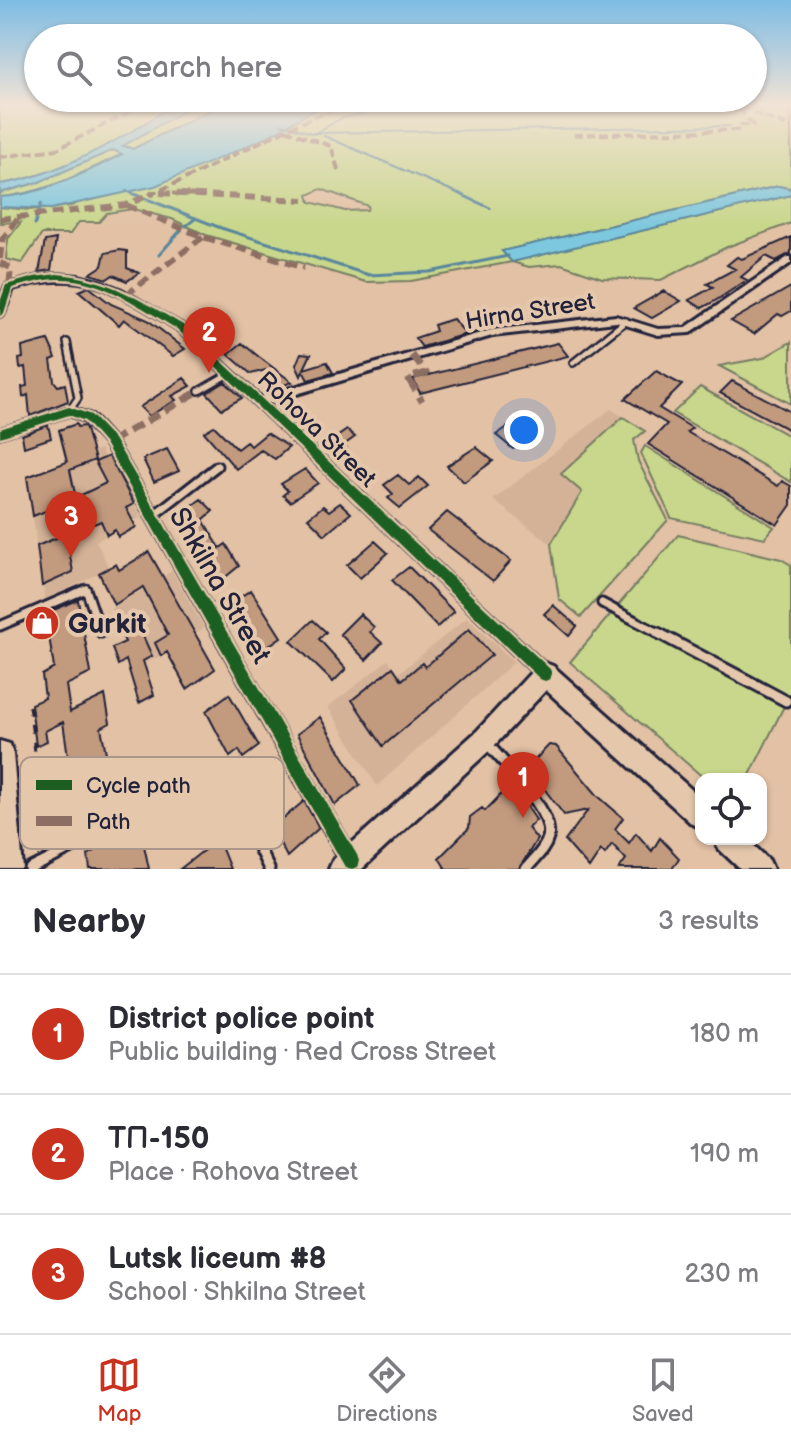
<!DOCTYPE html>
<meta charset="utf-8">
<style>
:root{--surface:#fff;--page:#f2f2f3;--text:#2b2b33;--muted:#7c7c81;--line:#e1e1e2;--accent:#c8321e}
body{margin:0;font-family:"Balsamiq Sans",sans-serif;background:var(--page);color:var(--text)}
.controls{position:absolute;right:24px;bottom:24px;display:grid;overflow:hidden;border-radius:16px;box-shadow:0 2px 6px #0004}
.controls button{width:72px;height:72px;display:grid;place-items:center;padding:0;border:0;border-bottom:2px solid var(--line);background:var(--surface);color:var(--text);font:40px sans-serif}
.you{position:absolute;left:524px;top:430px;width:28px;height:28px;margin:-20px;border:6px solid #fff;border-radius:50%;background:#1a73e8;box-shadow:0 0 0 12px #1a73e833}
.badge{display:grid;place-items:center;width:52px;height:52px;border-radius:50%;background:var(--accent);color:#fff;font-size:26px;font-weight:700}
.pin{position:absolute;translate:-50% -66px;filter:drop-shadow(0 2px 4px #0008)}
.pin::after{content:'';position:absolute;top:42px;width:28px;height:24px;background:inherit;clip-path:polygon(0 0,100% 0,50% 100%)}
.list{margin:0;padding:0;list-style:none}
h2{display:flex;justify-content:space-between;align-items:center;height:104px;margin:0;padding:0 32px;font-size:34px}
h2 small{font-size:26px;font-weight:400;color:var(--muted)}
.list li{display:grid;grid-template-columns:52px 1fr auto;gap:24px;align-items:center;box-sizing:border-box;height:120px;padding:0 32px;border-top:2px solid var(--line)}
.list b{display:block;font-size:30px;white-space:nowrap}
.list p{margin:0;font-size:26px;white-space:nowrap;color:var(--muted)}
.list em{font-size:26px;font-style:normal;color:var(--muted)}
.icon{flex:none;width:44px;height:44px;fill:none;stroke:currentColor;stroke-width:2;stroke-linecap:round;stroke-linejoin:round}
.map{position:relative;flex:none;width:791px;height:869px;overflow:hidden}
.search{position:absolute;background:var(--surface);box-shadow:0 2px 6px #0004;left:24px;right:24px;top:24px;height:88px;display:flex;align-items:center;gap:20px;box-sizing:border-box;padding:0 28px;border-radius:44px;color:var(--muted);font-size:30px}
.sheet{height:464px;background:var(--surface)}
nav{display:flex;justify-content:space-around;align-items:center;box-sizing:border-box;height:112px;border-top:2px solid var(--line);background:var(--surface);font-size:22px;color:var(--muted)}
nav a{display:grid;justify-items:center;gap:4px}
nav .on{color:var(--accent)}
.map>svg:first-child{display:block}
.built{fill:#d4b297}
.green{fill:#c8d78b;stroke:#757c63;stroke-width:2;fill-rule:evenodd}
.water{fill:#7ec8df;stroke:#59869d;stroke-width:2}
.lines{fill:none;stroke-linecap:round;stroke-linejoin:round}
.stream-far1{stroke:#59869d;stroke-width:2}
.stream{stroke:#59869d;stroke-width:3}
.building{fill:#c29a7e;stroke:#22223b;stroke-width:2}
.lane-far2-casing{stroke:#22223b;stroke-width:10}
.lane-far1-casing{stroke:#22223b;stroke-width:13}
.lane-casing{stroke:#22223b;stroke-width:15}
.street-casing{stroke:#22223b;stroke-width:6}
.secondary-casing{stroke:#22223b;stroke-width:6}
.primary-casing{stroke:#22223b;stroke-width:6}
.path{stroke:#22223b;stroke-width:3;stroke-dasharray:9 9;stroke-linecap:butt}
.lane-far2{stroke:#e5c8ac;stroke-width:5}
.lane-far1{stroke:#e5c8ac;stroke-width:7}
.lane{stroke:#e5c8ac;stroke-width:9}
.street{fill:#e5c8ac;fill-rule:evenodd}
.secondary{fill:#e5c8ac;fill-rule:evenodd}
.primary{fill:#e5c8ac;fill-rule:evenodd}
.quiet-far2{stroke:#8d6e63;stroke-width:4;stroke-dasharray:9 4;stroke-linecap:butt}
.quiet-far1{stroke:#8d6e63;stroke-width:6;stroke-dasharray:11 6;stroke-linecap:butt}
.quiet{stroke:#8d6e63;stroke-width:7;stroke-dasharray:14 7;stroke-linecap:butt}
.cycleway-casing{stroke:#e5c8ac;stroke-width:5}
.cycleway{fill:#1b5e20;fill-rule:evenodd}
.labels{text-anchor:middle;stroke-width:8;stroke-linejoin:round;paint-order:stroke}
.street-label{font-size:24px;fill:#22223b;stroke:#e5c8ac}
.near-street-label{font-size:28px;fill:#22223b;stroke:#e5c8ac}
.near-poi-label{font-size:28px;font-weight:bold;fill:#22223b;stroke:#e5c8ac;text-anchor:start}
.key{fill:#e5c8ac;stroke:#aa968a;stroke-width:2}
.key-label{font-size:22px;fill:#22223b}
</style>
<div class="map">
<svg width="791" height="869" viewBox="0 0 791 869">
<rect width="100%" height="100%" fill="#e2c1a4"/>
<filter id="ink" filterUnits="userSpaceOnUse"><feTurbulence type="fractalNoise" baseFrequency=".0125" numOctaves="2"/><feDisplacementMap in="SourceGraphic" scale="16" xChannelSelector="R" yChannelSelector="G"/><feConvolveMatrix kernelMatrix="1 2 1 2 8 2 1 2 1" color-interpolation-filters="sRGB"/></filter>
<g filter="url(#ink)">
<path class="built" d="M611,409l12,8 -61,57 20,18 -31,52 -58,-44z
M100,449l4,8 5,-1 11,21 -42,19 1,5 15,23 40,-20 7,13 -45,24 13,27 -64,33 -18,-124z
M172,571l32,57 -43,28 -25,10 -25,-57z
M467,618l47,44 -137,124 -49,-79 60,-47 11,13z"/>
<path class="green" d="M0,106h171c-44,32 -117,71 -171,78z
M192,106h26l-85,43 -11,-4z
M308,106h483v82l-13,-2 -276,65 10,11 279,-67v28l-64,24 -66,33 -59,-2 -41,-14 -32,3 -17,-5 -101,19 -45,1 -160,-47 -34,-16 -39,-10 -26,4 -8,9h-20l-9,12h-28l-20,29 -16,-4 2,-20 13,-17 -21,1v-16l29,3 42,-4zM321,189l47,17 -1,4 -22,1 -35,-9 -2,-7z
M113,150l10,4c-38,17 -80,41 -123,43v-4l39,-11z
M791,342v62l-72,-38 44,-8z
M700,387l91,50v45l-118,-69z
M623,417l22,14 -11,9 4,21 30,59 -87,97 -22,-18 -8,-55 31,-52 -21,-18z
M645,446l129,81 -9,11 -94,-20 -30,-65z
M678,535l103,24 10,6v127l-43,87h-43l-135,-117z"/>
<path class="water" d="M171,106h21l-69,40 10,3 85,-43h103l-60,34 -106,46 -104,23 -51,-2v-10c41,-2 87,-24 122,-43l-9,-4 -74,32 -39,11v-9c54,-7 127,-47 171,-78z
M779,186l12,3v6l-279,67 -10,-11z"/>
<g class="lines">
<path class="stream-far1" d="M281,124l34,10
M314,133l416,-7
M315,133l27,-15 57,-12
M324,136l138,59
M126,191l10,4"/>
<path class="stream" d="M131,193l8,3
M458,193l32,15
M144,198l77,30 148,47 61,-3 78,-16
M35,224l6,-20
M186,226l10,-8
M159,255l22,-25"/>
</g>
<path class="building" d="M791,237v16l-15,8 -10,-5 -25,21 6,3 -32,21 -13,7 -13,-8 24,-13 -6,-3 28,-15 -8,-4 10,-8 5,2z
M56,239l-5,31 -12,2 6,-31z
M120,250l7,1v17l12,5 -12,8 -14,-6 -6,4 -17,-5 12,-8 3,-13z
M89,287l22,17 37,16 37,29 -12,7 -49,-37 -5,6 -40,-34z
M791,287v24l-9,5 -4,-2 -24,20 -23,-13z
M664,291l17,10 -29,17 -18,-10z
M207,314l22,13 -19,12 -21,-13z
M453,319l13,15 -44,13 -7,-9 21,-7 -2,-6z
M48,340l8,18 -5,2 3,21 4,5 7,-2 3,17 -38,15 -2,-21 -5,2 -1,-10 5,-1 -2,-19 -5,1 -1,-9 4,-1 -1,-11z
M242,343l17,14 33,25 -16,6 -10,-18 -15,4 -23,-20z
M558,343l10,13 -148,37 -7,-14z
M301,353l10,1 -7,15 23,-7 6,11 -25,7 -5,-9 -2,5 -5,-11z
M656,371l26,14 -23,23 33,20 -5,4 91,54 4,-5 9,5v19l-14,20 -129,-81 19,-20 -42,-25z
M184,378l7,8 -19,10 4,4 -27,16 -9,-9z
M732,381l59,31v19l-71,-38z
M225,382l17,16 -20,11 -15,-16z
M522,417l17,13 -26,19 -17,-14z
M76,424l1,3 8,-1 10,34 -25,10 6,29 -43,17 -6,-39 40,-15 -8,-32z
M48,425l3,13 -27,9 -2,-12z
M214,426l23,23 9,-7 5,4 16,-13 22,14 -14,12 -14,-9 -25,19 -32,-37z
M347,430l8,7 -11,8 4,5 -12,8 -12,-12z
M476,447l17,14 -29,21 -17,-16z
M167,449l12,22 -25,11 -11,-23z
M109,456l25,48 -8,4 10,19 -18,10 -3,-7 -8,5 -6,-14 -7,3 -13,-29 25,-12 -11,-21z
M305,469l13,14 -28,19 -7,-7 5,-4 -7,-7z
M398,475l11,10 10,-8 9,9 -28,22 -12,-10 5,-4 -9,-9z
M201,499l12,12 -10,9 17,28 6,-4 13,22 -27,22 -7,-12 7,-4 -11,-21 -7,4 -6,-11 8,-11 -18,-17z
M340,503l11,10 -26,22 -17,-17 15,-12 6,5z
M447,512l64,49 -18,20 -65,-51z
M66,534l7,38 -31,14 -5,-40z
M375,541l13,12 -28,25 -13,-13z
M149,552l66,117 -28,20 -20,-37 -6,4 -6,-13 13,-8 -25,-48 -29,18 -15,-32 17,-9 3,6z
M409,567l45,45 -17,15 -45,-47z
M251,590l30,47 -27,19 -28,-50z
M78,600l13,73 -25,12 4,27 35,-17 5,28 -9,5 6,30 9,-4 6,31 -46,26 -13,-89 -18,9 2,10 -11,5 -5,-42 14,-6 -3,-23 12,-7 -6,-38 -11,5 -3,-17z
M553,605l24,21 -8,10 -25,-22z
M360,614l14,13 -4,5 12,11 -16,17 -26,-26z
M134,616l18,40 -9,5 11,34 -15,8 -13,-43 -8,5 -6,-17 13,-6 -7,-17z
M313,620l13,12 -7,7 27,30 -13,13 -42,-41z
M469,629l23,26 -109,91 -31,-46 41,-33 9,13 20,-17 3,4z
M229,694l30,52 -16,12 -4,-8 -9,7 -24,-46z
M320,717l40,68 -25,20 -38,-71z
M549,745l7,1 42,50 25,22 -8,11 14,14 7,-10 16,18 8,-13 19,20 -7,11h-53l7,-10 -14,-15 -7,10 -4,-4 -12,18 -24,-27 23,-31 -24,5 -22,-29 -4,5 -19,-23 11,-10 3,4z
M512,783l24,37 -8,8 9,11 -18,30h-73l-7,-11 30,-30 1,-11 12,-9 3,3z
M304,801l15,27 -32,29 -15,-29z
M136,833l6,3 7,33h-59l-2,-14 23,-13v5z
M218,839l12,30h-50z"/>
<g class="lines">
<g class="lane-far2-casing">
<path id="lane-far2" d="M67,342l11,56 -9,13
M573,363l53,-42
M199,391l31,-18"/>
</g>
<g class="lane-far1-casing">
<path id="lane-far1" d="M154,515l63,-49
M602,603l60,32
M0,626l86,-37 15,44"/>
</g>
<g class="lane-casing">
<path id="lane" d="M658,633l128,68
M487,743c16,20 68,68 61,95 -3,12 -14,21 -22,31
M73,845l2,-22 67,-42
M30,869l54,-27 67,-42 18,36 74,-21 26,54"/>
</g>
<g class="street-casing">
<path id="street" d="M788,257h3v6l-101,70 -32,2 -42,-13 -124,14 -226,67 284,266 3,5 -3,5 -5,3 -5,-3 -363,-350c-59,-36 -93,-63 -164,-40l-9,24 -4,3v-16l6,-15 28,-8 23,-3 21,2 24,6 20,8 61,35 77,72 231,-67 125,-14 42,13 27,-1z
M69,407l23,8 22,24 242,415 3,6 -3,6 -6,3 -6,-3 -238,-421 -22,-24 -15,-6 -69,22v-8z"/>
</g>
<g class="secondary-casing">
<path id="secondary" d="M545,663l8,3 148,132v30l-9,-4 -146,-134 -54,58 -130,121h-33l4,-9 143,-128 61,-66z
M714,839h33l22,21 4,9h-33l-22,-21z"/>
</g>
<g class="primary-casing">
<path id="primary" d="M0,741l10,3 3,10 10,115h-23z"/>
</g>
<path class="path" d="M29,706l15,114"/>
<use href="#lane-far2" class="lane-far2"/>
<use href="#lane-far1" class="lane-far1"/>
<use href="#lane" class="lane"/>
<use href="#street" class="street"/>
<use href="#secondary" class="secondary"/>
<use href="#primary" class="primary"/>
<path class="quiet-far2" d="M741,108l50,19
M285,130l46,16 8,27
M574,135l163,-5 2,-5h14l-16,-19
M0,157l57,-8 84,-43
M160,193l42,2
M149,195c66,-28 127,-65 194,-89"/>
<path class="quiet-far1" d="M160,193l144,7
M126,205l77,32 101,31
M0,219l126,-14 28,-12
M0,259l2,-19 18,-25
M0,263l11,5 -2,19 4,-2
M126,295l77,-58"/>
<path class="quiet" d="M412,355l14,18 -18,5 14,23
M110,442l89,-51"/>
<g class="cycleway-casing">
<path id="cycleway" d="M57,274c51,4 83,26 126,51l367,344 2,5 -2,5 -5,2 -5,-2 -363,-350c-37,-22 -77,-52 -121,-50 -15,1 -29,5 -44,9l-8,25 -4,3v-14l6,-17 28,-8z
M69,407l22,8 23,24 243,416 2,6 -2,6 -5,2 -7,-2 -239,-422 -21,-24 -16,-6 -69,22v-8z"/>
</g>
<use href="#cycleway" class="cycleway"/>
</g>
</g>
<linearGradient id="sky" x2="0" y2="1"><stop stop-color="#7dbce4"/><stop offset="0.46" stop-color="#f2e3d6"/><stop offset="1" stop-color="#f2e3d6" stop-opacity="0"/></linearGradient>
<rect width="791" height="228" fill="url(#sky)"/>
<defs>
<g id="shop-disc" transform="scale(1.8)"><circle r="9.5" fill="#c8321e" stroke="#e5c8ac"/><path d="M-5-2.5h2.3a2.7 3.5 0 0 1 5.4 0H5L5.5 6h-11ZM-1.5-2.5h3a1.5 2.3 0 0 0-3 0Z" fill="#fff"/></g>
</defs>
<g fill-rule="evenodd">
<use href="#shop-disc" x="42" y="623"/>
</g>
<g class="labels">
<g class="street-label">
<text transform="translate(530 311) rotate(-9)" y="8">Hirna Street</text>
<text transform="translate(317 429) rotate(44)" y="8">Rohova Street</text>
</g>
<g class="near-street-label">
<text transform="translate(221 585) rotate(60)" y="10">Shkilna Street</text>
</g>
<g class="near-poi-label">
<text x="68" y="633">Gurkit</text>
</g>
</g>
<rect x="20" y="757" width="264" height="92" rx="12" class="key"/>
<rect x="36" y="780" width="36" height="10" fill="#1b5e20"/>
<rect x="36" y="816" width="36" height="10" fill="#8d6e63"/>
<g class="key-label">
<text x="86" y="793">Cycle path</text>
<text x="86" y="829">Path</text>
</g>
</svg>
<div class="controls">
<button><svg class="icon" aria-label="locate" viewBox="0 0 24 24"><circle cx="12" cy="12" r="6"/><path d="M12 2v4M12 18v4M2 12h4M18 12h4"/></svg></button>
</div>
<div class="you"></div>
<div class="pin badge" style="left:523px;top:818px">1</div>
<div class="pin badge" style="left:209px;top:373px">2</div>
<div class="pin badge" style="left:71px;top:557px">3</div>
<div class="search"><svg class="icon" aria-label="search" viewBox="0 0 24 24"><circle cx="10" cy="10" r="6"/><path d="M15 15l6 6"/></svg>Search here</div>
</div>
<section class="sheet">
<h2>Nearby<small>3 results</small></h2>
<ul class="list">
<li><span class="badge">1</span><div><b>District police point</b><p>Public building · Red Cross Street</p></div><em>180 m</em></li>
<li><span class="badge">2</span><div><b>ТП-150</b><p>Place · Rohova Street</p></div><em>190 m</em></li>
<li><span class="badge">3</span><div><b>Lutsk liceum #8</b><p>School · Shkilna Street</p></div><em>230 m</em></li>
</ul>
</section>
<nav>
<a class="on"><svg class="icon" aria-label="map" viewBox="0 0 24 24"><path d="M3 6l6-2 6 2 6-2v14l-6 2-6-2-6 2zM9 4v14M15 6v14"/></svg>Map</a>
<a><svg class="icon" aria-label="directions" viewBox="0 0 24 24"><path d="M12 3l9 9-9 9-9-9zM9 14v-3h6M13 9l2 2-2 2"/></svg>Directions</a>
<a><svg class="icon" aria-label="saved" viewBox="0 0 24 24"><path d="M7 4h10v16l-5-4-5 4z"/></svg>Saved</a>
</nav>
